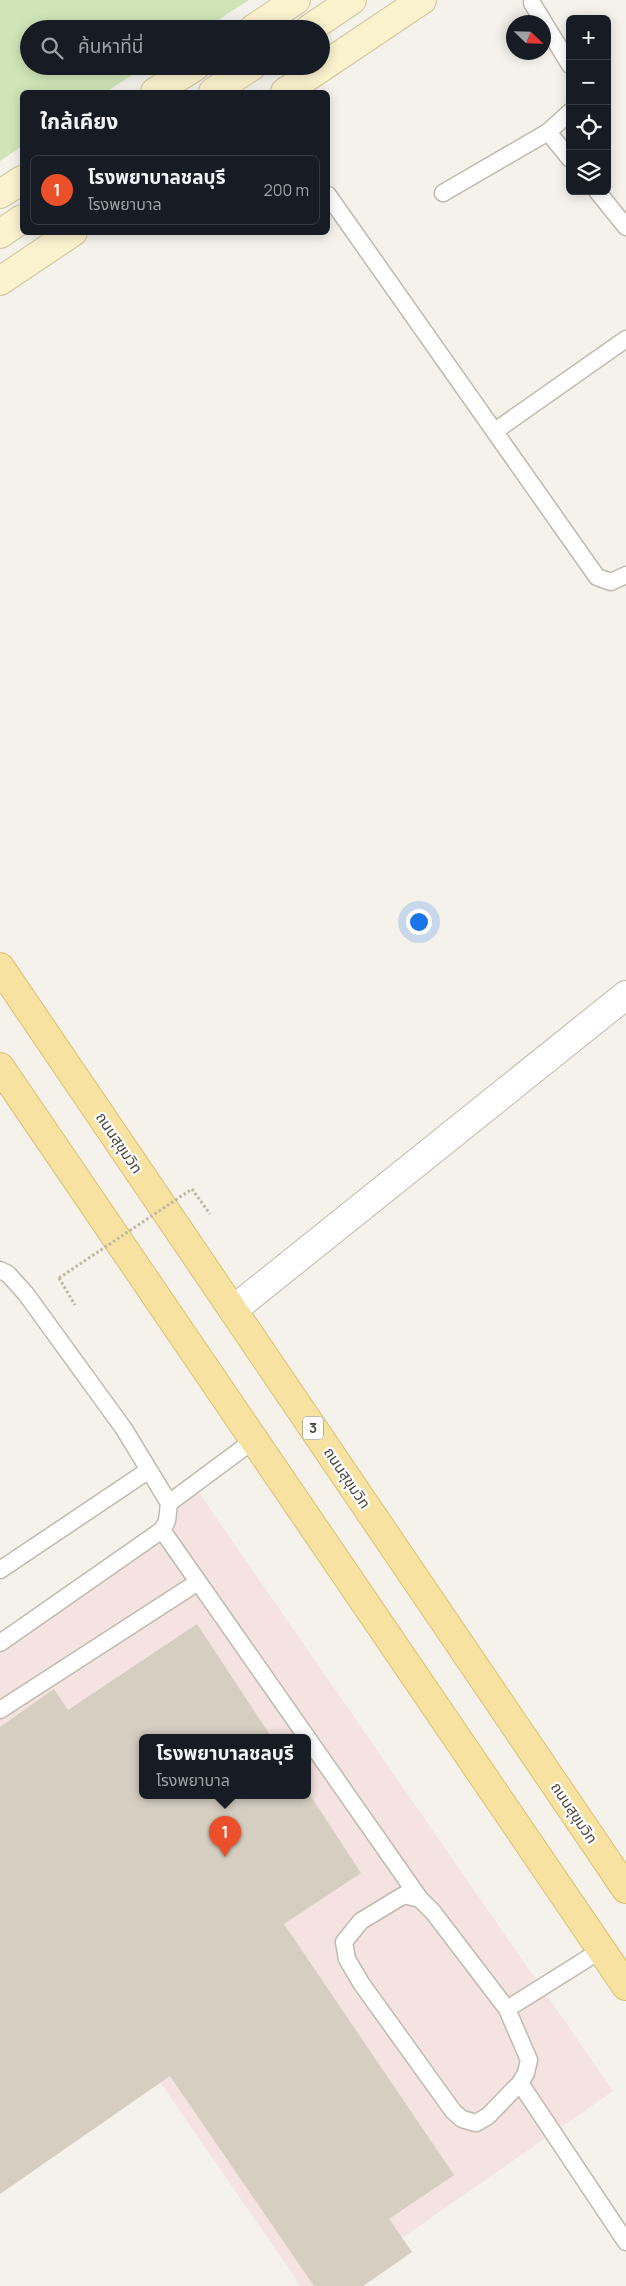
<!DOCTYPE html>
<html lang="th">
<meta charset="utf-8">
<style>
:root{--surface:#171b24;--page:#20242c;--text:#f1f3f6;--muted:#9ea1a6;--line:#363941;--accent:#eb502b}
body{margin:0;font-family:Manrope,"Noto Sans Thai",sans-serif;background:var(--page);color:var(--text)}
.controls{position:absolute;right:15px;top:15px;display:grid;overflow:hidden;border-radius:8px;box-shadow:0 2px 12px #0003}
.controls button{width:45px;height:45px;display:grid;place-items:center;padding:0;border:0;border-bottom:1px solid var(--line);background:var(--surface);color:var(--text);font:25px sans-serif}
.compass{position:absolute;left:506px;top:15px;width:45px;height:45px;border-radius:50%;background:var(--surface);box-shadow:0 2px 12px #0003;rotate:113deg}
.you{position:absolute;left:418px;top:921px;width:18px;height:18px;margin:-12px;border:4px solid #fff;border-radius:50%;background:#1a73e8;box-shadow:0 0 0 8px #1a73e833}
.badge{display:grid;place-items:center;width:32px;height:32px;border-radius:50%;background:var(--accent);color:#fff;font-size:16px;font-weight:700}
.pin{position:absolute;translate:-50% -41px;filter:drop-shadow(0 1px 2px #0008)}
.pin::after{content:'';position:absolute;top:26px;width:18px;height:15px;background:inherit;clip-path:polygon(0 0,100% 0,50% 100%)}
.popup{position:absolute;left:139px;top:1734px;width:172px;height:65px;box-sizing:border-box;display:grid;place-content:center;border-radius:8px;background:var(--surface);filter:drop-shadow(0 1px 4px #0005);font-size:16px;white-space:nowrap;color:var(--muted)}
.popup b{font-size:19px;color:var(--text)}
.popup::after{content:'';position:absolute;left:50%;top:100%;margin-left:-10px;border:10px solid transparent;border-top-color:var(--surface)}
.list{margin:0;padding:0;list-style:none}
h2{display:flex;justify-content:space-between;align-items:center;height:65px;margin:0;padding:0 20px;font-size:21px}
h2 small{font-size:16px;font-weight:400;color:var(--muted)}
.list li{display:grid;grid-template-columns:32px 1fr auto;gap:15px;align-items:center;box-sizing:border-box;height:70px;margin:0 10px 10px;padding:0 10px;border:1px solid var(--line);border-radius:8px}
.list b{display:block;font-size:19px;white-space:nowrap}
.list p{margin:0;font-size:16px;white-space:nowrap;color:var(--muted)}
.list em{font-size:16px;font-style:normal;color:var(--muted)}
.icon{flex:none;width:28px;height:28px;fill:none;stroke:currentColor;stroke-width:2;stroke-linecap:round;stroke-linejoin:round}
.map{position:relative;flex:none;width:626px;height:2286px;overflow:hidden}
.search{position:absolute;background:var(--surface);box-shadow:0 2px 12px #0003;left:20px;top:20px;width:310px;height:55px;display:flex;align-items:center;gap:12px;box-sizing:border-box;padding:0 18px;border-radius:28px;color:var(--muted);font-size:19px}
.panel{position:absolute;background:var(--surface);box-shadow:0 2px 12px #0003;left:20px;top:90px;width:310px;height:145px;border-radius:8px}
.map>svg:first-child{display:block}
.medical{fill:#f4e3e0;fill-rule:evenodd}
.pitch{fill:#cfe5b7}
.building{fill:#d5cec1}
.lines{fill:none;stroke-linecap:round;stroke-linejoin:round}
.lane-casing{stroke:#bfbaae;stroke-width:19}
.street-casing{stroke:#bfbaae;stroke-width:30}
.secondary-casing{stroke:#d1c69e;stroke-width:30}
.primary-casing{stroke:#dcc071;stroke-width:30}
.path{stroke:#c0b6a0;stroke-width:3;stroke-dasharray:2.5 2.5;stroke-linecap:butt}
.lane{stroke:#fff;stroke-width:16}
.street{stroke:#fff;stroke-width:28}
.secondary{stroke:#fbf2ce;stroke-width:28}
.primary{stroke:#f7e2a1;stroke-width:28}
.path-bridge{stroke:#c0b6a0;stroke-width:3;stroke-dasharray:2.5 2.5;stroke-linecap:butt}
.labels{text-anchor:middle;stroke-width:4.5;stroke-linejoin:round;paint-order:stroke}
.shield{fill:#fff;stroke:#7f7b74;stroke-width:1}
.shield-label{font-size:14px;font-weight:bold;fill:#484339}
.street-label{font-size:15px;fill:#484339;stroke:#fff}
</style>
<div class="map">
<svg width="626" height="2286" viewBox="0 0 626 2286">
<rect width="100%" height="100%" fill="#f4f2eb"/>
<path class="medical" d="M199,1493l414,598 -280,195h-32l-141,-204 -160,112v-562zM142,1738h166v58h-166z"/>
<path class="pitch" d="M0,0h249l-45,29h-175v37h117l-40,26h-84v54l-22,15z"/>
<path class="building" d="M197,1624l75,114h-130v58h166v-4l53,81 -77,51 170,251 -65,44 23,33 -49,34h-49l-144,-210 -170,118v-467l54,-38 14,21z"/>
<g class="lines">
<g class="lane-casing">
<path id="lane" d="M532,3l38,62
M548,132l22,27
M597,191l29,36
M443,193l105,-61 22,-20
M328,195l269,382 14,5 15,-7
M495,431l131,-92
M0,1270l8,4 18,20 98,135 45,74 -2,18 -5,9 -162,113
M169,1503l85,-63
M162,1530l258,369 13,13 74,97 22,51 -3,13 -6,10 -32,33 -12,7 -14,-4 -9,-8 -92,-128 -14,-24 -3,-17 17,-21 43,-26 16,4
M0,1570l149,-100
M0,1710l198,-128
M507,2009l94,-59
M520,2083l106,159"/>
</g>
<g class="street-casing">
<path id="street" d="M233,1310l393,-315"/>
</g>
<g class="secondary-casing">
<path id="secondary" d="M253,29l43,-29
M309,29l43,-29
M155,92l41,-26
M213,92l39,-26
M285,92l137,-92
M0,194l22,-14
M0,234l22,-15
M0,281l73,-49"/>
</g>
<g class="primary-casing">
<path id="primary" d="M0,967l626,922
M0,1067l626,919"/>
</g>
<path class="path" d="M192,1189l18,25
M59,1278l16,27"/>
<use href="#lane" class="lane"/>
<use href="#street" class="street"/>
<use href="#secondary" class="secondary"/>
<use href="#primary" class="primary"/>
<path class="path-bridge" d="M59,1278l133,-89"/>
</g>
<g class="labels">
<rect class="shield" x="303" y="1416.5" width="20" height="23" rx="4"/>
<g class="shield-label">
<text x="313" y="1433">3</text>
</g>
<g class="street-label">
<text transform="translate(119 1143) rotate(56)" y="5">ถนนสุขุมวิท</text>
<text transform="translate(347 1478) rotate(56)" y="5">ถนนสุขุมวิท</text>
<text transform="translate(574 1813) rotate(56)" y="5">ถนนสุขุมวิท</text>
</g>
</g>
</svg>
<div class="controls">
<button>+</button>
<button>−</button>
<button><svg class="icon" aria-label="locate" viewBox="0 0 24 24"><circle cx="12" cy="12" r="6"/><path d="M12 2v4M12 18v4M2 12h4M18 12h4"/></svg></button>
<button><svg class="icon" aria-label="layers" viewBox="0 0 24 24"><path d="M12 4l9 5-9 5-9-5zM3 14l9 5 9-5"/></svg></button>
</div>
<svg class="compass" viewBox="-18 -18 36 36"><path d="M0-13l5 13h-10z" fill="#e53935"/><path d="M0 13l5-13h-10z" fill="#9ea1a6"/></svg>
<div class="you"></div>
<div class="pin badge" style="left:225px;top:1857px">1</div>
<div class="popup"><b>โรงพยาบาลชลบุรี</b>โรงพยาบาล</div>
<div class="search"><svg class="icon" aria-label="search" viewBox="0 0 24 24"><circle cx="10" cy="10" r="6"/><path d="M15 15l6 6"/></svg>ค้นหาที่นี่</div>
<section class="panel">
<h2>ใกล้เคียง<small></small></h2>
<ul class="list">
<li><span class="badge">1</span><div><b>โรงพยาบาลชลบุรี</b><p>โรงพยาบาล</p></div><em>200 m</em></li>
</ul>
</section>
</div>
